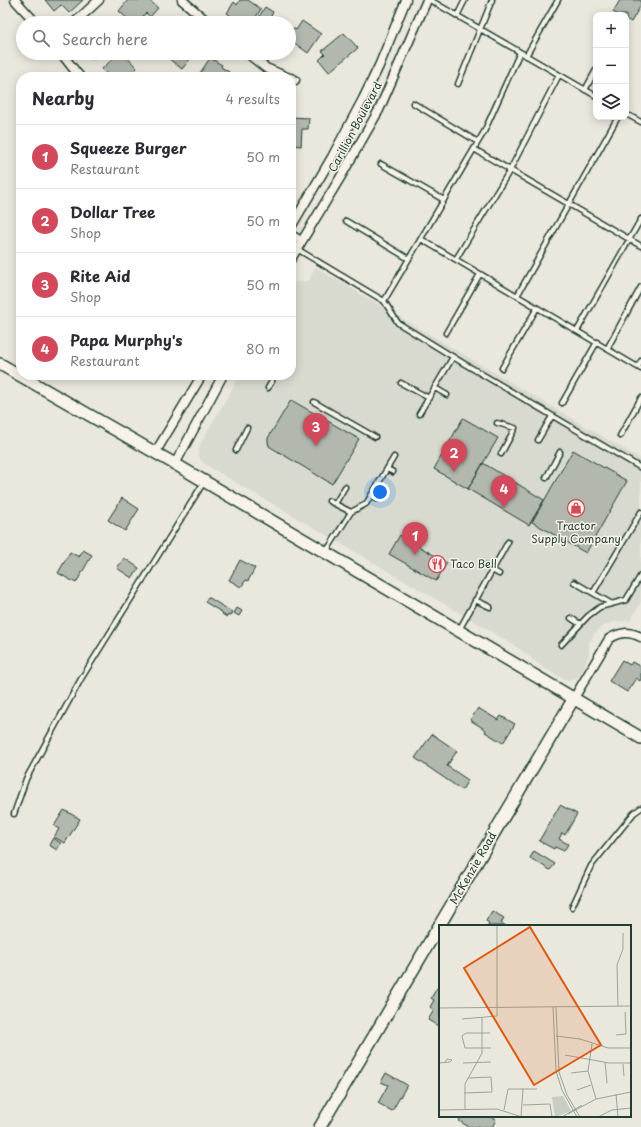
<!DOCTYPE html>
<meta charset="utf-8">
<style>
:root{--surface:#fff;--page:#f7f7f7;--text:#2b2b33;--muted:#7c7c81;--line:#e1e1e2;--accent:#d1495b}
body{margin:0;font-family:"Playpen Sans",sans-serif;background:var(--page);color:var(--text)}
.controls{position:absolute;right:12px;top:12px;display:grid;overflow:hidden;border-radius:8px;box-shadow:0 2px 10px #0003}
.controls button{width:36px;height:36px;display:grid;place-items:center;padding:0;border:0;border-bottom:1px solid var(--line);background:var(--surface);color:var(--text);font:20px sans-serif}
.you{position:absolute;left:380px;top:492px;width:14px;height:14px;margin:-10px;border:3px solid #fff;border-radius:50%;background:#1a73e8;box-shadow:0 0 0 6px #1a73e833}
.badge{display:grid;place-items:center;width:26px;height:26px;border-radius:50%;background:var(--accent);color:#fff;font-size:13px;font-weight:700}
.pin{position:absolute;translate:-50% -33px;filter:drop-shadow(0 1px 2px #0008)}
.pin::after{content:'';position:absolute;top:21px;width:14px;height:12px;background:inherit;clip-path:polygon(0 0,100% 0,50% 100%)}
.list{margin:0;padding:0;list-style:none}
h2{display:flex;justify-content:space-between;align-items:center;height:52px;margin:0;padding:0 16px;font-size:17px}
h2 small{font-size:13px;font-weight:400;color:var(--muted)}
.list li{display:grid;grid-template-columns:26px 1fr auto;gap:12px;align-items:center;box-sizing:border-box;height:64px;padding:0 16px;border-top:1px solid var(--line)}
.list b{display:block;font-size:15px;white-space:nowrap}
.list p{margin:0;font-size:13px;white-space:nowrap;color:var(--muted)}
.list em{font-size:13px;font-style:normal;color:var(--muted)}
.icon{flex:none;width:22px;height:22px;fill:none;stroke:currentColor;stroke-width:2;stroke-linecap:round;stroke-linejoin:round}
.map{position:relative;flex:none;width:641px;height:1127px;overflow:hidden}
.search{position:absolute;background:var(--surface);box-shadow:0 2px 10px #0003;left:16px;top:16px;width:280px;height:44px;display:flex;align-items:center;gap:10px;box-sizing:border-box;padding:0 14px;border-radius:22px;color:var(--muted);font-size:15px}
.panel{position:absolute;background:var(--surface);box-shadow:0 2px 10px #0003;left:16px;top:72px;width:280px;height:308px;border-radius:16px}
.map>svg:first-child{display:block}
.built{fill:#d9dacf}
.building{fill:#b2b8ae;stroke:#1f3d34}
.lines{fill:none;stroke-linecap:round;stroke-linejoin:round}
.lane-casing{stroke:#1f3d34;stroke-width:7}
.street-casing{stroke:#1f3d34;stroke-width:11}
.secondary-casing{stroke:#1f3d34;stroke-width:14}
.lane{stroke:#f7f3e8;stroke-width:4}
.street{stroke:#f7f3e8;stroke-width:8}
.secondary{stroke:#f7f3e8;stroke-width:11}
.labels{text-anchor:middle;stroke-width:3;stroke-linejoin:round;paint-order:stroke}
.street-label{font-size:11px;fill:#1f3d34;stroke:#f7f3e8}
.poi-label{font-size:11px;fill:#1f3d34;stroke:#f7f3e8}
.inset-road{fill:none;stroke:#99a499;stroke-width:1}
.view{fill:#de580e;fill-opacity:0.15;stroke:#de580e;stroke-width:2}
.inset-edge{fill:none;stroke:#1f3d34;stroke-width:2}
</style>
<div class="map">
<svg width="641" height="1127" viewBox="0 0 641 1127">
<rect width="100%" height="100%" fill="#eae8dd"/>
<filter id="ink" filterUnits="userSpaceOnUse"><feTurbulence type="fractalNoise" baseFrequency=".025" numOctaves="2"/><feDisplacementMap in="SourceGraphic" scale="8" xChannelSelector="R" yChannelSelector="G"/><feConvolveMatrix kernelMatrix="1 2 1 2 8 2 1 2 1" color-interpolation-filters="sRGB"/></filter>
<g filter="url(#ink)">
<path class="built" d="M315,267l326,192v143l-11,19 -17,1 -11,5 -7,6 -6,10v11l-5,14 -7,10 -5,2h-7l-21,-12 -23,-18 -39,-24 -278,-162 -6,-8 2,-12 40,-69h51v-87l3,-6 15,-1z"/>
<path class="building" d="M45,0h38l-14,13 -8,-8 -7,6z
M128,0h21l9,8 -8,9 -4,-4 -10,10h-4l-13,-12z
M240,0h8l13,9 -9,14h-11l-14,-10 7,-11 3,3z
M620,0h21v5l-10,17 -5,-3v-4h-7l-6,-3z
M265,7l8,5 -2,4 10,6v1h-26z
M302,21l19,13 -13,19 -19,-14v-4l4,-7 3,2z
M344,33l14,15 -29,24 -10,-12 6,-6 -3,-3z
M86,53h14l-6,7z
M119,53h4l14,15 -9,9h-6l-4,-4 -4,4h-5l-7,-8z
M166,53h29l-13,16 -18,-14z
M210,58l12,7 -1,2 8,5 -3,5 -28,-1z
M140,72l6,5h-11z
M291,117l18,1 -1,11h-6l-1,17 -10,-1z
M291,400l68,39 -27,45 -60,-36 -3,-2 -1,-4v-4z
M463,418l35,20 -30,51 -34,-20z
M573,450l54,31 -41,72 -54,-31z
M483,463l61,37 -15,25 -61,-36z
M122,498l17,11 -14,22 -17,-11z
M400,535l47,28 -11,18 -47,-27z
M83,550l9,5 -16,28 -18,-10 12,-21 9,5z
M124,558l15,10 -7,10 -15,-10z
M240,560l15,8 -7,13 -2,-1 -5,7 -12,-7z
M208,597l24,15 -2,4 -2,-1 -1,2 -5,-3 1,-1 -18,-11z
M237,608l5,3 -3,5 -5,-3z
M622,660l8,5 2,-3 9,5v12l-1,2 -4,-3 -9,14 -18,-11z
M478,708l20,12 3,-4 14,8 -12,19 -18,-11 1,-2 -16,-10z
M432,734l25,17 -10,15 21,14 -6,10 -47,-32z
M560,805l17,9 -12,21 -3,-2 -3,6 9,5 -4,7 -9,-4 -1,2 -15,-8z
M64,810l16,9 -15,24 -11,-6 5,-8 -5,-3z
M53,838l8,5 -4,7 -8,-5z
M534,851l21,13 -5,6 -20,-12z
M492,911l12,7 -3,5 5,3h-19l2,-3 -3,-2z
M437,988l3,2v37l-12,-7 6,-10 -4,-3 4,-7 -3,-2z
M386,1073l21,12 -15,26 -14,-8 10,-18 -7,-3z
M462,1116h28l6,4 -4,7h-23l-10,-6z"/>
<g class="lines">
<g class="lane-casing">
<path id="lane" d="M457,16l8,-16
M520,52l76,44
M526,56l32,-56
M458,84l34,-84
M585,90l11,-20
M413,103l65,39
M626,114l15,8
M474,149l167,97
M381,164l63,36
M346,221l63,38
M421,239l220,130
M297,249l87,52 14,22 65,40 178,105
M456,259l54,-89 49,-95
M517,296l101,-179
M384,301l100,-169 36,-80 -90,-52
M577,331l64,-112
M446,333l34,-59
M607,349l34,-62
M638,367l3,-6
M502,368l35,-60
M401,383l28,15
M268,388l4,-7
M435,388l12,7
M314,402l61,35
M562,403l35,-61
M419,414l34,-57
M497,423l18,5 -14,26
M620,436l21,-38
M538,440l14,-24
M236,450l11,-22
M387,469l6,3
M546,478l14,-26
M371,495l6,4
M329,501l22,11
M335,504l10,-17
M326,552l25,-40 15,-8 28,-47
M484,565l15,9
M574,582l38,22
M593,593l48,-81
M475,600l15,7
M571,618l9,6
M459,630l49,-88
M561,645l27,-29 12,-9 26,-7 15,-25
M14,814l12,-35 55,-100 123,-197
M572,907l19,-41 43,-53 7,-5"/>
</g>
<g class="street-casing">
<path id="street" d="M15,0l21,23
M182,0l27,23
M74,23l25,-23
M61,53l19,24
M247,53l19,15 21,9
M291,78l4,2
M291,227l41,-70 31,-58 16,-33 27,-66
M291,235l10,6
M291,259l49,-81 39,-68 48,-110
M155,453l47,-78
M175,464l48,-89
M574,698l35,-59c11,-7 19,-8 32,-2"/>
</g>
<g class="secondary-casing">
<path id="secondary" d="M0,364l175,100 466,274
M320,1127l254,-429"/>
</g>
<use href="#lane" class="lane"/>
<use href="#street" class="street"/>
<use href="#secondary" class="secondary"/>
</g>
</g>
<defs>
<g id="shop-ring" transform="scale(0.9)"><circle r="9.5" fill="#f7f3e8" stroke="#d1495b" stroke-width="1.5"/><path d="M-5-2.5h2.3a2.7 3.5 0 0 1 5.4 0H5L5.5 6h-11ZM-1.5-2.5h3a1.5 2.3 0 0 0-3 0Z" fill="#d1495b"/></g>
<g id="restaurant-ring" transform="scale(0.9)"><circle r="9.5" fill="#f7f3e8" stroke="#d1495b" stroke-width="1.5"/><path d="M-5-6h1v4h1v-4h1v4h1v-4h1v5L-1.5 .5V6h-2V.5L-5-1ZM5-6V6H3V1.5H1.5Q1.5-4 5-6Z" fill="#d1495b"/></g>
</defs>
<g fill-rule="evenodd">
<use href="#shop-ring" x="576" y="508"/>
<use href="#restaurant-ring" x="437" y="564"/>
</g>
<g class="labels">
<g class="street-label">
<text transform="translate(355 127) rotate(-62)" y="4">Carillion Boulevard</text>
<text transform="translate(473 868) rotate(-60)" y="4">McKenzie Road</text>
</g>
<g class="poi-label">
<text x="576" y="530">Tractor<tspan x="576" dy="13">Supply Company</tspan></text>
<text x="450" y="568" text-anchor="start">Taco Bell</text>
</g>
</g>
<g transform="translate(439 925)">
<rect width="192" height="192" fill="#eae8dd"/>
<path d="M124,171l8,15 -16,6 -3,-20z" fill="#c8ccc1"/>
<path class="inset-road" d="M179,81l-1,-41 6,-16v-16M114,82l3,64 6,19 15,27M117,82l3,65 8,23 13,22M0,83l192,-2M23,94l35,-3v-91M51,108h-24l-4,3 3,12h26M177,110l10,-1 -1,-22M117,111l24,3 28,9h23M153,119l-4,27 8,28M126,130l44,8h22M166,137l2,21M0,138l11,-1 2,-2 -5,-1 -2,3M24,138l28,-1M184,139l1,12M132,148l17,-2M138,165l14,-5M25,168l28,-1 -1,-15 -23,1M177,169l2,23M84,180l27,-1 2,13M26,184v-25l17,-31v-35M0,185l58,-1 25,8M65,185l4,-21h29M129,189l28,-15 35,-7M82,191l2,-27M123,192l20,-12M159,192l14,-7 19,-2"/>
<path class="view" d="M91,2l71,118 -67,40 -70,-117z"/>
<rect width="192" height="192" class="inset-edge"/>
</g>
</svg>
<div class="controls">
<button>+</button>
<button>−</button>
<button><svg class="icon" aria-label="layers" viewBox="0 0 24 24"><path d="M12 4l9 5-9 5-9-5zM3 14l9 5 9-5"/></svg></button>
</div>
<div class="you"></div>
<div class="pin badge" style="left:415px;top:555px">1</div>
<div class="pin badge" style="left:454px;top:472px">2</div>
<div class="pin badge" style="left:316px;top:446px">3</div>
<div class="pin badge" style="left:504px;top:508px">4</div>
<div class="search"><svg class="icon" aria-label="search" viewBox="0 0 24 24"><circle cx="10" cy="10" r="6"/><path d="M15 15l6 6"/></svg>Search here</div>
<section class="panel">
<h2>Nearby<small>4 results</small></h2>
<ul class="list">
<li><span class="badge">1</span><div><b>Squeeze Burger</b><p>Restaurant</p></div><em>50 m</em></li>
<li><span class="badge">2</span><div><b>Dollar Tree</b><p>Shop</p></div><em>50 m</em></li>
<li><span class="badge">3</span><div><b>Rite Aid</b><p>Shop</p></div><em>50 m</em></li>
<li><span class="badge">4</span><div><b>Papa Murphy's</b><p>Restaurant</p></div><em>80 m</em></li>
</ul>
</section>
</div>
